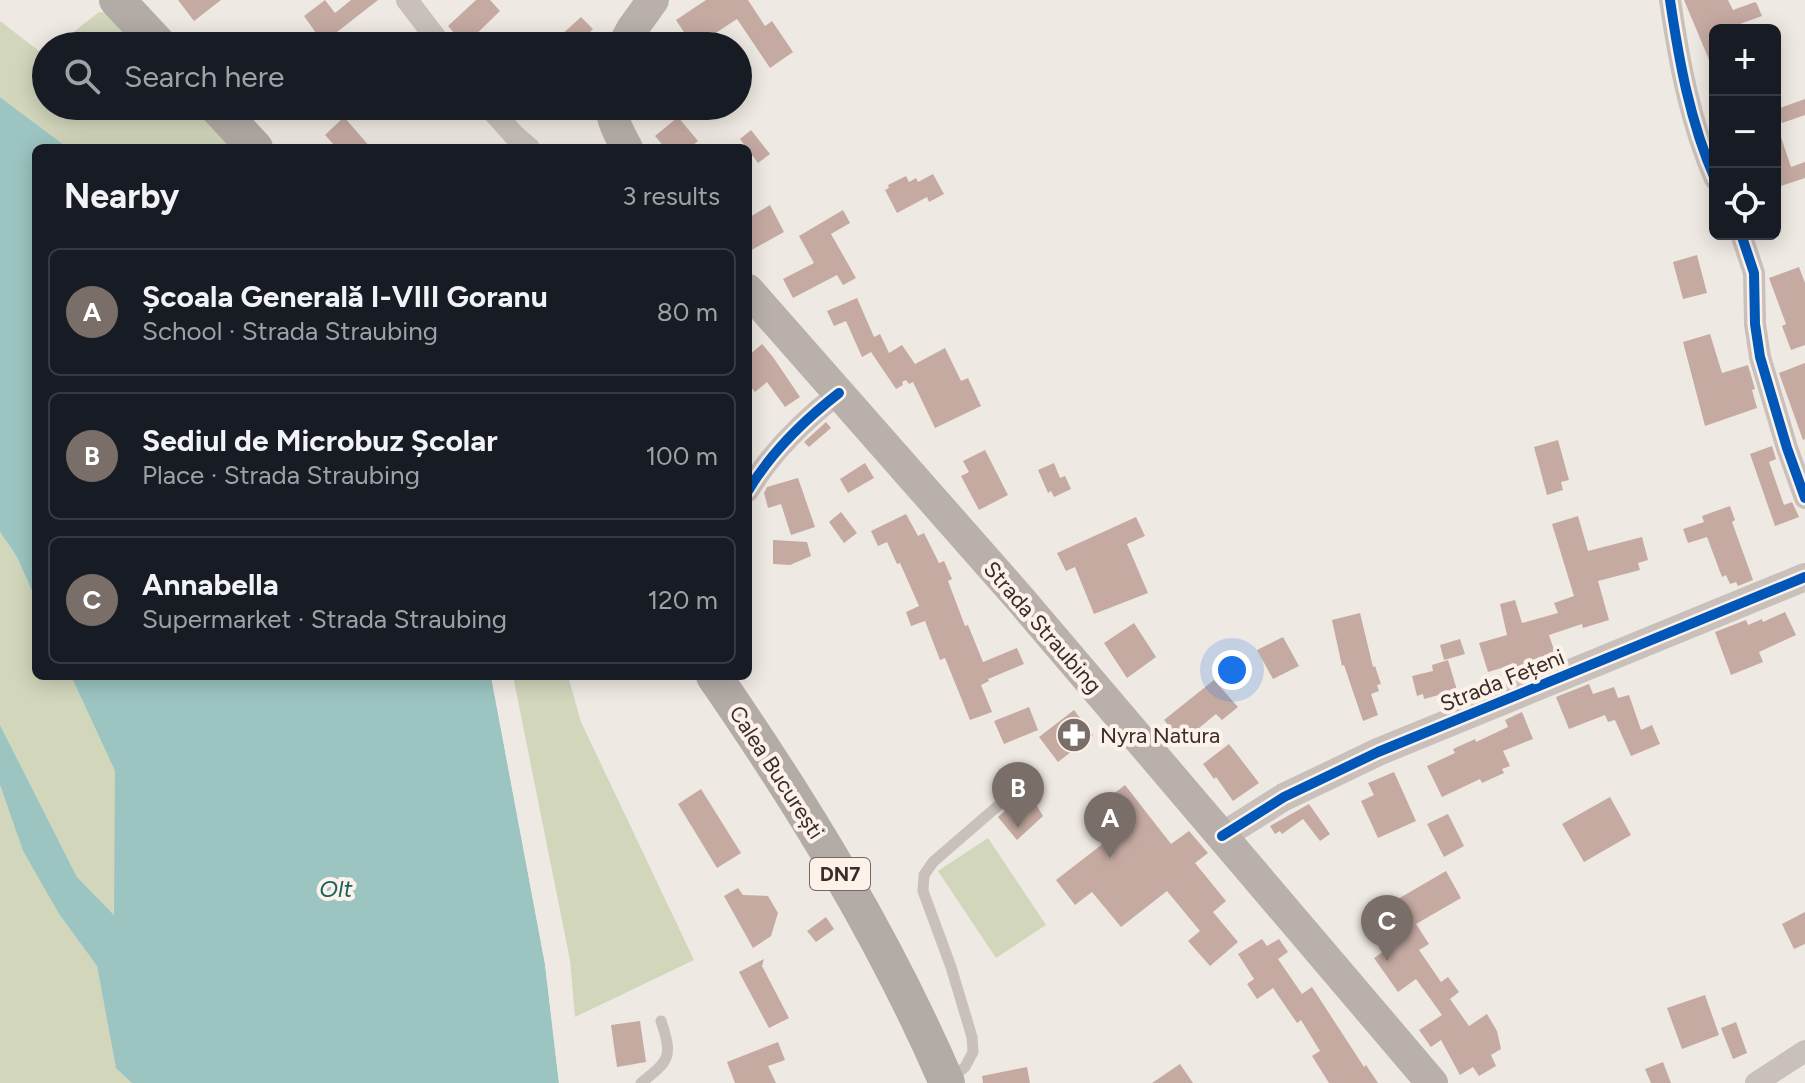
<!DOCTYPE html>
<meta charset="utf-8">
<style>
:root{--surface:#171b24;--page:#20242c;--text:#f1f3f6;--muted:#9ea1a6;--line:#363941;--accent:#7a6e69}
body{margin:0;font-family:Figtree,sans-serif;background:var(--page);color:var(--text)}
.controls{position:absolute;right:24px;top:24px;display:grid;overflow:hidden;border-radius:12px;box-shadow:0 4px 20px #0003}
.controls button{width:72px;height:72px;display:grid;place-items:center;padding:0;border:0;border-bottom:2px solid var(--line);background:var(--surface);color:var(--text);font:40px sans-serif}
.you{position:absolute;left:1232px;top:670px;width:28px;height:28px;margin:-20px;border:6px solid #fff;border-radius:50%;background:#1a73e8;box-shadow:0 0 0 12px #1a73e833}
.badge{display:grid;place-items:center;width:52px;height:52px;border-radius:50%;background:var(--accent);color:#fff;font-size:26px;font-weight:700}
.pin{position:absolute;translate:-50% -66px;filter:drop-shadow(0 2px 4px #0008)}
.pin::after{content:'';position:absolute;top:42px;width:28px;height:24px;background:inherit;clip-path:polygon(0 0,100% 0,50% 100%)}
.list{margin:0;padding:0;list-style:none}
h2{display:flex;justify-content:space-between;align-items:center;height:104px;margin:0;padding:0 32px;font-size:34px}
h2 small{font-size:26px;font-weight:400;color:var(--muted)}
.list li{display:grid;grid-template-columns:52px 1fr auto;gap:24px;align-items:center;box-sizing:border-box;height:128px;margin:0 16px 16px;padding:0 16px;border:2px solid var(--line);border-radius:12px}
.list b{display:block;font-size:30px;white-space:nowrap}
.list p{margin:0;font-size:26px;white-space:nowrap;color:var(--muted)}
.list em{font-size:26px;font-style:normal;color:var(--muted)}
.icon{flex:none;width:44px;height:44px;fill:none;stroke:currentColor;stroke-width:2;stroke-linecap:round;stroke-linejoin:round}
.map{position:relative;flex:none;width:1805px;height:1083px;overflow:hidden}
.search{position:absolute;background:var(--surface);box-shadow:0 4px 20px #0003;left:32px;top:32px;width:720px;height:88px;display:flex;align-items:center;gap:20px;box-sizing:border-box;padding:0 28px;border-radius:44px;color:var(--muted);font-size:30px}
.panel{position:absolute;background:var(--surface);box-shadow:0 4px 20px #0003;left:32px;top:144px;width:720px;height:536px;border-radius:12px}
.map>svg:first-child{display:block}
.green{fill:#d2d6bb}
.water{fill:#9cc5c1}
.pier{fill:#efe9e3}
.building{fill:#c5aaa2}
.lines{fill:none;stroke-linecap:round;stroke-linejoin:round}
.service{stroke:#c9c0bb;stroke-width:11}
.minor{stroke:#c9c0bb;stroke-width:22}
.tertiary{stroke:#c9c0bb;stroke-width:28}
.secondary{stroke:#b9b0ab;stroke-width:32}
.trunk{stroke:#b3aba6;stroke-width:36}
.cycleway-casing{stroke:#fcf2ea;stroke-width:15}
.cycleway{stroke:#0057b8;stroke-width:10}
.labels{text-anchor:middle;stroke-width:8;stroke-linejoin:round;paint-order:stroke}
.shield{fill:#fcf2ea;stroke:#756762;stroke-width:2}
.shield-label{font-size:20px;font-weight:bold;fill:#3b2c28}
.street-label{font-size:22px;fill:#3b2c28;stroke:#fcf2ea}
.poi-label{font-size:22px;fill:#3b2c28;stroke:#fcf2ea;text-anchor:start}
.water-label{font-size:24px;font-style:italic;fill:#186260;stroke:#fcf2ea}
</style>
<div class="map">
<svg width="1805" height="1083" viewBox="0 0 1805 1083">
<rect width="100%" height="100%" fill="#efe9e3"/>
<path class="green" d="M99,12l8,1 32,33h-83z
M0,21l39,30 7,1v54h152l40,42h-170l-68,-51z
M0,532l17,25 19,43v76h35l44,95v145l-38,-39 -77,-152z
M513,676h55l13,46 113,238 -119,57 -5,-57z
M0,785l23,66 36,63 38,52 19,101 16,16h-132z
M988,838l58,87 -50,33 -58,-87z"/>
<path class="water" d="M0,97l68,51h-32v452l-19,-43 -17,-25z
M71,676h420l54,288 14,119h-427l-16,-15 -19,-102 -38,-52 -36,-63 -23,-66v-60l77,152 37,38 1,-144z"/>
<path class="pier" d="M491,676h4l54,288 14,119h-4l-14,-119z"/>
<path class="building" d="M178,0h43l-27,21z
M325,0l10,13 16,-13h27l-55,43 -19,-27z
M476,0h14l10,11 -35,34 -17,-19z
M706,0h42l17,26 7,-5 21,31 -23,16 -33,-49 -26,17 6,10h-24l-17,-26z
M1684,0h44l5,10 22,-8 2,2 5,12 -39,14h-8v44z
M581,17l12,12 -17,17h-27z
M1805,99v16l-23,8 -5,-14z
M344,117l27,31h-34l-12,-13z
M678,117l20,24 -9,7h-24l-10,-12z
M1775,128h3l13,39 14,-5v16l-30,10z
M751,130l19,24 -12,9 -18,-24z
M933,174l11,20 -15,8 -2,-5 -30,16 -12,-23 4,-2 -1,-3 18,-9 3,6 7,-4 2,4z
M770,205l14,27 -36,20v-34z
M843,210l7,13 -19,11 25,44 -13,7 -6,-10 -44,23 -10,-19 31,-16 -15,-27z
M1697,255l10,38 -24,6 -10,-37z
M1799,267l6,16v62l-14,5 -9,-24 4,-2 -17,-46z
M857,298l17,39 6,-3 9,19 13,-8 13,19 30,-16 16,33 7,-3 13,28 -46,22 -22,-46 -4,2 -3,-4 -4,2 1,3 -7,4 -25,-37 -9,5 -16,-36 -12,5 -7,-15z
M1710,334l12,39 26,-8 7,24 -3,1 5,18 -52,18 -22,-84z
M762,344l11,13 27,40 -15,10 -18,-25 -12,10 -7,-8v-28z
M1805,363v76l-2,1 -24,-67z
M826,422l5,6 -22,19 -5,-5z
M1558,440l11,40 -8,2 2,8 -16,5 -13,-48z
M1772,446l4,13 -7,3 15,43 8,-3 7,15 -24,9 -25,-72z
M985,450l23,45 -29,15 -18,-34 8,-4 -6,-11z
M865,463l9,15 -26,15 -8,-14z
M1054,463l6,15 5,-2 6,13 -17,8 -3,-6 -3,2 -10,-23z
M798,478l17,49 -24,8 -10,-31 -13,4 -4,-15 3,-6z
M1730,506l5,14 -3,2 21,58 -15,6 -2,-4 -6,2 -4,-9 -4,2 -15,-40 -19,6 -5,-14 21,-7 -2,-6z
M841,512l16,21 -13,10 -15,-21z
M906,514l12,22 6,-3 15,30 5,-2 8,18 -4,2 17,45 3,-1 15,37 34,-14 7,16 -36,15 1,2 -8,4 11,27 -22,8 -25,-62 -5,2 -15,-39 -14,5 -5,-14 13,-6 -19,-43 -3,1 -10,-22 -9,4 -7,-15z
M1578,516l10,35 54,-14 6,23 -10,3 2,7 -42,11 11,39 -26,8 -1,-4 -33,11 6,18 -24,7 1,3 -16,5 -1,-4 -27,8 -9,-29 28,-8 -7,-31 15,-4 7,23 36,-10 -4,-10 20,-7 -22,-72z
M1136,517l9,19 -18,8 21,49 -54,21 -19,-47 -9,4 -9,-18z
M773,540l34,2 4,14 -21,9 -17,-1z
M1785,612l11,23 -37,17 4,10 -32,13 -16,-43 31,-12 2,5 14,-6 1,3z
M1360,613l13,54 2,-1 6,18 -4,1 2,6 -8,3 7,21 -15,6 -19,-56 -2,1 -10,-46z
M1134,623l22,34 -29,21 -23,-35z
M1283,637l16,29 -26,13 -16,-29z
M1460,639l5,15 -21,6 -4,-15z
M1448,660l9,30 -33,9 -1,-5 -6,2 -5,-20 21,-5 -1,-6z
M1214,680l24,27 -16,13 -6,-6 -34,28 -18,-22z
M1589,684l4,10 21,-7 4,11 11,-3 12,35 11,-5 8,19 -29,12 -16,-36 -7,2 -3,-7 -36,14 -13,-32z
M1029,707l9,23 -34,14 -10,-23z
M1074,710l19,25 -35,27 -19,-25z
M1522,712l11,27 -30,12 7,15 -8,3 2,4 -22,10 -2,-4 -38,18 -15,-31 28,-13 -2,-4 22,-10 1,3 32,-15 -3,-7z
M1229,744l30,39 -26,18 -17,-24 -2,2 -11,-15z
M1394,772l22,49 -38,17 -17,-37 13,-6 -6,-12z
M1125,785l46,59 18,-13 19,22 -13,10 31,38 -13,11 25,30 -28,24 -22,-25 12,-10 -33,-40 -46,36 -29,-35 -17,13 -19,-25 66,-51 -20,-26z
M701,789l40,64 -24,15 -39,-64z
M1025,794l12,12 6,10 -26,24 -19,-23z
M1610,797l21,38 -47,27 -22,-38z
M1309,804l21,30 -10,7 -17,-22 -21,15 -2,-3 -5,3 -5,-8z
M1448,814l16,32 -20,11 -17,-33z
M1446,871l15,27 -45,26 13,20 -10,6 22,32 7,-5 11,15 -9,7 19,27 18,-12 10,17 4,18 -10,6 5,11 -17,10 -6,-9 -13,8 -19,-35 -10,7 -12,-17 23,-15 -26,-36 -18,13 -24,-34 30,-20 -18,-32z
M738,888l5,7 25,1 10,17 -7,23 -18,12 -29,-52z
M1805,912v32l-11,5 -12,-25z
M826,917l8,12 -18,13 -9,-11z
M1262,939l5,7 12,-7 9,13 -10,7 24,35 10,-7 52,80 2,-2 12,18h-49l-17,-27 8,-5 -19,-31 -4,3 -24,-35 -16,11 -10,-15 7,-5 -16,-25z
M764,959l-2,7 27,52 -20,10 -30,-56z
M1705,995l14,40 -37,14 -15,-41z
M640,1021l6,41 -29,5 -6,-42z
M1736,1022l11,31 -14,6 -12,-31z
M778,1042l7,18 -17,6 8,17h-41l-8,-21z
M1663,1062l8,21h-20l-6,-14z
M1180,1064l13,19h-41z
M1027,1067l3,16h-47l-1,-7z"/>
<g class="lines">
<path class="service" d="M952,1078l13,-11 8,-15 -1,-15 -21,-70 -28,-76 1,-16 9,-13 88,-76
M641,1083c29,-23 32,-26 20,-62"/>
<path class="minor" d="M407,0l35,46
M1670,0c9,61 20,122 45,179
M488,106l26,29 15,13
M1741,234l13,39 1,51 5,33 27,91 18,50
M748,491c23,-39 55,-70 91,-98
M1756,1083l49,-32"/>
<path class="tertiary" d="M1222,836l62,-39 94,-45 427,-175"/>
<path class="secondary" d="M623,46l9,-17 21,-29
M611,106c1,15 9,29 16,42
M748,290l272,309 412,484"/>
<path class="trunk" d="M117,0l43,46
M216,106l39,42
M714,676c89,129 171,263 233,407"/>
<g class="cycleway-casing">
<path id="cycleway" d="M1670,0c9,61 20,122 45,179
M1741,234l13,39 1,51 5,33 27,91 18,50
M748,491c23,-39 55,-70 91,-98
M1222,836l62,-39 94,-45 427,-175"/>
</g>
<use href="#cycleway" class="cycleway"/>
</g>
<defs>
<g id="pharmacy-disc" transform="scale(1.8)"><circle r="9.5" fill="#7a6e69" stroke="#fcf2ea"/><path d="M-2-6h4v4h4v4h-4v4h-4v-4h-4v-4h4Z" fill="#fff"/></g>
</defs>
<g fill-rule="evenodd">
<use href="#pharmacy-disc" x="1074" y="735"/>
</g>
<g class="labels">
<rect class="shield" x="810" y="858" width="60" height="32" rx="6"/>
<g class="shield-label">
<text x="840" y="881">DN7</text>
</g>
<g class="street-label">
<text transform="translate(1043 627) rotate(49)" y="8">Strada Straubing</text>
<text transform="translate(1502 680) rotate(-22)" y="8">Strada Fețeni</text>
<text transform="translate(777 772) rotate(57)" y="8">Calea București</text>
</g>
<g class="poi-label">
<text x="1100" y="743">Nyra Natura</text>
</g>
<g class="water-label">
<text x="336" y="897">Olt</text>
</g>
</g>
</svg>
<div class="controls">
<button>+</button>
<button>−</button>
<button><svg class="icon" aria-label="locate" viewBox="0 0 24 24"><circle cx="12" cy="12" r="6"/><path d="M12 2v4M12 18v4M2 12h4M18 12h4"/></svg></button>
</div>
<div class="you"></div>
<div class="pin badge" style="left:1110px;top:858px">A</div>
<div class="pin badge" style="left:1018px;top:828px">B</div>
<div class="pin badge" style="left:1387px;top:961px">C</div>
<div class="search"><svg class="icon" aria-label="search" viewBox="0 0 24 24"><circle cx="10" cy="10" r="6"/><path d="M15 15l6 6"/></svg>Search here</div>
<section class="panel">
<h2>Nearby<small>3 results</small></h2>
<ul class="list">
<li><span class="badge">A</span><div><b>Școala Generală I-VIII Goranu</b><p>School · Strada Straubing</p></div><em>80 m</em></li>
<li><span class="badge">B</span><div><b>Sediul de Microbuz Școlar</b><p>Place · Strada Straubing</p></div><em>100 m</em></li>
<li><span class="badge">C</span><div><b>Annabella</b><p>Supermarket · Strada Straubing</p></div><em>120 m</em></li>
</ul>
</section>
</div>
